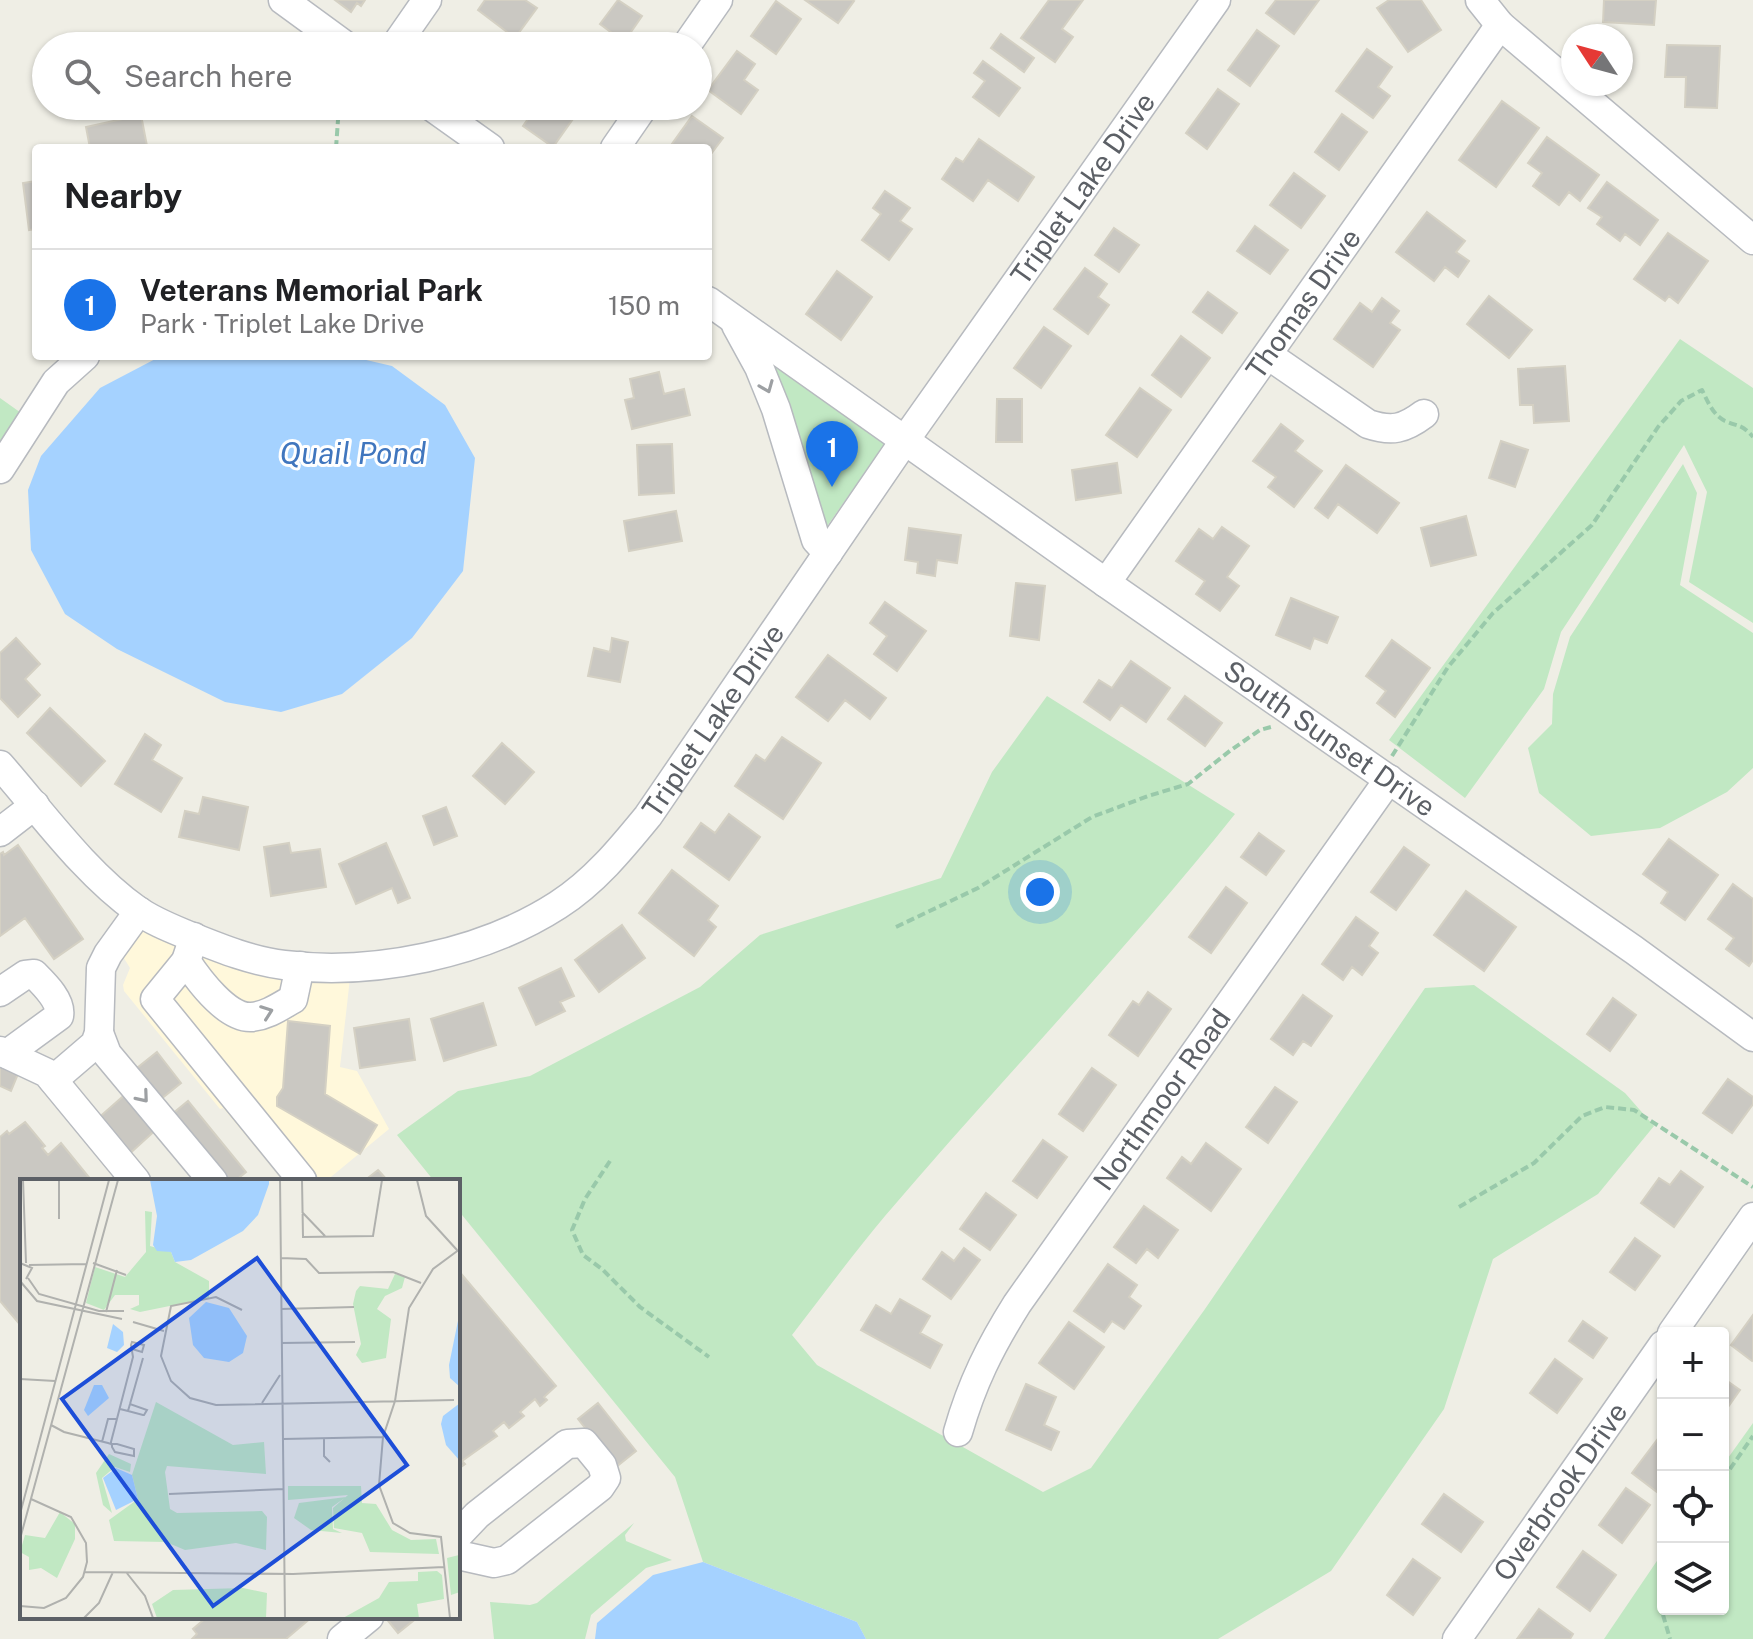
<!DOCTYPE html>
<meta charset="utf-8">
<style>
:root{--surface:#fff;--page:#f6f6f6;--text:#202124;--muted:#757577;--line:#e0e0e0;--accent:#1a73e8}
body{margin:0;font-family:"Public Sans",sans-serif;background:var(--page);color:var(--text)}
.controls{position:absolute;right:24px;bottom:24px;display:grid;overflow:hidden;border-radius:8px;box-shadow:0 2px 6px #0004}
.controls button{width:72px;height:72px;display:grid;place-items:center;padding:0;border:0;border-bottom:2px solid var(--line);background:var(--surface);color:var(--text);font:40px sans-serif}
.compass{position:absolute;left:1561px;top:24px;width:72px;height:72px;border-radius:50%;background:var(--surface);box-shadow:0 2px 6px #0004;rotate:306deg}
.you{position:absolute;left:1040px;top:892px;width:28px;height:28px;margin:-20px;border:6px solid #fff;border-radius:50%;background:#1a73e8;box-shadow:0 0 0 12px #1a73e833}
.badge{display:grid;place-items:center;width:52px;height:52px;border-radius:50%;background:var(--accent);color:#fff;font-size:26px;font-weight:700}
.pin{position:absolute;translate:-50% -66px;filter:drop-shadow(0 2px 4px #0008)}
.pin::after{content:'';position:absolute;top:42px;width:28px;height:24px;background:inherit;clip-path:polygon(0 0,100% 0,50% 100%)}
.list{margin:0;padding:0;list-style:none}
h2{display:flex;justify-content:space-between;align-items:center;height:104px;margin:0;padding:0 32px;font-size:34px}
h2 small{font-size:26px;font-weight:400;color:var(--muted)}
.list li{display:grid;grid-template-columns:52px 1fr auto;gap:24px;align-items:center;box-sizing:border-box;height:112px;padding:0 32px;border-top:2px solid var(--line)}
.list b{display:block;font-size:30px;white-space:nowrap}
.list p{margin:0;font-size:26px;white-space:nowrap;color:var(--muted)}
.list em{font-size:26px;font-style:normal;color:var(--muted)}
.icon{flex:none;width:44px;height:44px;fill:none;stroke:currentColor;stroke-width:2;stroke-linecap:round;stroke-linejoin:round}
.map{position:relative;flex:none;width:1753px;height:1639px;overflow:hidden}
.search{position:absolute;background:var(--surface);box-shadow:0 2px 6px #0004;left:32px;top:32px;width:680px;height:88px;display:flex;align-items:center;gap:20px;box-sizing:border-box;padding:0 28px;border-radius:44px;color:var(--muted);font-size:30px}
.panel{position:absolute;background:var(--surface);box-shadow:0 2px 6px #0004;left:32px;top:144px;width:680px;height:216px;border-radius:8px}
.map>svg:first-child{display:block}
.commercial{fill:#fff8db}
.green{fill:#c1e8c3}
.water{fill:#a5d2ff}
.building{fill:#cac8c2;stroke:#d4d0c3;stroke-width:2}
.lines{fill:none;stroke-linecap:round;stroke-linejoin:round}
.minor-casing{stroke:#b7babf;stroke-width:31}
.path{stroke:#99c9aa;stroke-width:4;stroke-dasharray:8 4;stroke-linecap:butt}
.minor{stroke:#fff;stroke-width:28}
.oneway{stroke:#9da0a3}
.labels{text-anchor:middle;stroke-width:6;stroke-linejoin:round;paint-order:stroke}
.street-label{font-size:28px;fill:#5c6066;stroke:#fff}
.water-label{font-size:30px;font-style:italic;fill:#4076be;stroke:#fff}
.inset-road{fill:none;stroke:#b0b1ae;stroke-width:2}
.view{fill:#1d4ed8;fill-opacity:0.15;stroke:#1d4ed8;stroke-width:4}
.inset-edge{fill:none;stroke:#5c6066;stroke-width:4}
</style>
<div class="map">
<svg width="1753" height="1639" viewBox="0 0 1753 1639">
<rect width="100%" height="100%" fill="#efeee5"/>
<path class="commercial" d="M143,925l207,53 -10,89 17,4 32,58 -63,52h-43l-60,-73 -3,1 -96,-118 -1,-6 7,-17 -8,-13z"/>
<path class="green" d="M1680,339l73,49v235l-64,-41 18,-90 -23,-47 -123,187 -17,57 -79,109 -76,-58z
M770,359l117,82 -64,91z
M0,398l31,22 -31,49z
M1683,464l14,29 -17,92 73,48v135l-26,24 -67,36 -69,8 -52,-43 -11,-45 24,-24 1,-30 17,-57z
M1047,696l188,118c-111,139 -235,267 -350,402 -32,38 -62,79 -93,119l25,30 226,127 48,-24 114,-159 220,-321 49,-3 151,108 29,33 -56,68 -105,65 -49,150 -113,162 -113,68h-352l-9,-17 -154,-60 -28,-85 -217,-267v-29h-24l-37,-46 61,-44 72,-15 170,-89 60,-52 181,-57 51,-106z
M1753,1423v216h-149l59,-87v57h60v-144z
M634,1523l-9,12 1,6 46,19 -26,8 -55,47 -6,24h-91l-4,-37 40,3 7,-2z"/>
<path class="water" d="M161,356h188l43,10 53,39 30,53 -12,113 -51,67 -70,56 -61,18 -56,-10 -108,-53 -52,-35 -34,-64 -3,-60 13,-34 59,-68z
M703,1562l154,60 9,17h-271l2,-16 56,-48z"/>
<path class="building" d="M335,0h30l-4,6 -4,-3 -6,9z
M485,0h40l12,8 -22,30 -37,-28z
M618,0l24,16 -18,26 -24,-18z
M805,0h47l2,1 -16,22z
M1049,0h34l-21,29 11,8 -18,25 -34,-24z
M1276,0h43l-25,34 -28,-21z
M1389,0h32l20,30 -33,22 -31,-44z
M1604,0h52l-2,25 -51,-3z
M776,1l25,18 -25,35 -25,-18z
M1257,30l22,16 -29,40 -22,-16z
M1001,34l33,24 -10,14 -33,-24z
M210,38l2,8h-47z
M1667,45l53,1 -3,62 -32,-1 1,-30h-21z
M1367,49l25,18 -14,20 12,9 -17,22 -37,-27z
M737,51l18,13 -11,16 14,10 -17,24 -33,-24z
M983,61l37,27 -21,28 -26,-19 12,-16 -11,-8z
M1218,89l21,15 -32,45 -21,-16z
M1502,101l37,27 -43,59 -37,-27z
M537,106h38l5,3 -27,38 -30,-21z
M1342,114l25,18 -28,38 -24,-18z
M141,115l6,31 -57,2 -4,-21z
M692,116l31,22 -15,20v-10h-39z
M1547,137l52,38 -19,26 -11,-9 -10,13 -26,-19 9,-13 -14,-10z
M979,139l55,38 -16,24 -30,-21 -15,21 -31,-22 14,-21 7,4z
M1294,173l31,23 -24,32 -31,-23z
M36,181v48l-7,1 -6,-47z
M1607,182l51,38 -18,25 -15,-11 -5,7 -23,-17 5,-7 -14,-9z
M885,191l25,17 -10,13 12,8 -23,31 -27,-20 19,-26 -8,-6z
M1427,212l38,29 -9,11 13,9 -11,16 -13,-10 -11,14 -38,-29z
M1255,226l33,24 -18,24 -33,-23z
M1114,228l25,17 -20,27 -24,-17z
M1668,233l40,28 -30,42 -9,-7 -4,5 -31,-22z
M1085,268l22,16 -9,13 11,8 -21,29 -34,-25z
M837,271l35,26 -31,43 -35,-26z
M1208,292l29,21 -15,20 -29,-21z
M1489,296l43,34 -23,28 -42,-34z
M1382,298l17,13 -9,12 10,7 -27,37 -39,-28 26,-36 12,9z
M1044,327l27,19 -30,42 -27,-20z
M1181,336l29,22 -29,39 -29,-22z
M1565,366l4,55 -35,2 -1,-18h-13l-2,-36z
M659,372l5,22 20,-5 6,26 -58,14 -7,-29 9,-2 -4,-19z
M1140,388l31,22 -34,47 -31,-22z
M997,399h25v43h-26z
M1281,424l22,17 -8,10 27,20 -28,36 -26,-20 8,-10 -23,-16z
M1501,441l27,9 -13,37 -26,-9z
M672,444l2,49 -35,2 -2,-50z
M1117,463l4,30 -45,7 -4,-30z
M1346,465l53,38 -22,30 -39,-29 -10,14 -13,-10z
M676,511l6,30 -53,10 -5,-30z
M1466,516l10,39 -45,11 -10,-38z
M1222,527l27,19 -22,31 12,9 -19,25 -24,-17 9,-13 -29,-20 23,-32 14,10z
M909,528l52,7 -4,28 -20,-3 -2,16 -18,-3 1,-11 -13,-2z
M1016,583l29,3 -6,54 -29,-4z
M1291,598l47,19 -11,26 -13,-5 -4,11 -34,-14z
M885,602l41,29 -29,40 -23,-17 13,-18 -17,-13z
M16,638l24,26 -15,15 15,16 -22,22 -18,-19v-45z
M612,638l16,4 -8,40 -32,-6 6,-28 16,4z
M1392,640l38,28 -35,49 -18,-14 9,-12 -20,-15z
M828,655l58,43 -16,21 -25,-19 -17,21 -32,-24z
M1131,661l39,27 -24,34 -25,-17 -11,15 -26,-18 15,-22 13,8z
M1185,696l37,27 -17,23 -37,-27z
M50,708l55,53 -24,25 -54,-53z
M145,734l16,11 -9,15 30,18 -21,34 -46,-28z
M782,737l39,26 -38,56 -48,-33 21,-31 9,6z
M502,743l32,29 -29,32 -32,-28z
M203,797l45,10 -9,43 -60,-13 6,-26 14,3z
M446,807l11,29 -23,9 -11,-29z
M729,814l31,23 -31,43 -45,-33 17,-24 14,10z
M1259,833l25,18 -18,24 -25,-18z
M1669,839l49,36 -33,45 -24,-17 7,-11 -25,-18z
M289,843l2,10 29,-4 6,38 -55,9 -7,-49z
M386,843l24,55 -12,5 -6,-15 -36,16 -17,-40z
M18,845l65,94 -29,20 -29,-41 -25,18v-82l3,-2 1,3z
M1404,847l25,18 -33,45 -25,-18z
M672,870l46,36 -10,14 8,7 -22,29 -55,-43z
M1733,884l20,15v61l-4,6 -23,-17 8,-11 -26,-19z
M1226,887l21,16 -36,50 -22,-16z
M1466,891l50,36 -32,44 -50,-36z
M1356,917l22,16 -9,13 9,7 -16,22 -10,-8 -9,13 -21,-16z
M622,925l23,33 -46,34 -24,-32z
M561,968l13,28 -14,6 5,9 -29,14 -17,-37z
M1148,992l23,17 -33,47 -29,-21 24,-34 6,4z
M1303,995l29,21 -21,30 -8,-5 -10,14 -22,-16z
M1613,998l23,17 -26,36 -23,-17z
M483,1003l13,42 -52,16 -13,-42z
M409,1019l6,41 -55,8 -6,-40z
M288,1021l42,5 -5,68 52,31 -17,29 -83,-48v-9l6,-9z
M157,1052l24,31 -20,16 -24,-31z
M0,1060l20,9 -9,22 -11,-5z
M1092,1068l24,17 -33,46 -24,-17z
M1728,1079l25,18v7l-21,29 -29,-20z
M1275,1087l22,15 -29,41 -22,-16z
M128,1092l31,35 -32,29 -31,-36z
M188,1101l58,71 -11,9h-10l-54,-66z
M25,1122l20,24 -3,2 6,7 13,-12 31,38h-70v146l-22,-26v-164l7,-6 2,3z
M1043,1140l24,17 -30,41 -24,-17z
M1206,1143l35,26 -30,42 -44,-33 15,-21 9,7z
M378,1170l10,11h-24z
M1681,1171l22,16 -29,40 -33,-24 18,-25 11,7z
M986,1193l30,22 -26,35 -30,-21z
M1144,1206l34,24 -20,28 -11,-9 -11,14 -22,-16z
M1635,1238l25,18 -25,34 -25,-18z
M964,1248l16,12 -29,39 -28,-20 19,-27 12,9z
M1108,1264l29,21 -8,12 12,9 -17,23 -12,-8 -8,11 -30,-21z
M458,1270l98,116 -12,11 3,3 -7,6 -5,-7 -15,13 4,4 -15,12 -5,-6 -11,9 4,5 -35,25 3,3 -7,5z
M900,1299l30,17 -10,17 22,12 -12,23 -69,-38 15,-25 15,9z
M1753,1315v45l-1,1 -21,-16z
M1583,1321l24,17 -14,20 -24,-17z
M1069,1322l35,25 -30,42 -35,-26z
M1555,1359l27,20 -25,34 -27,-20z
M1723,1378l17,12 -17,24z
M1026,1384l30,13 -12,28 15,7 -8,18 -45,-20z
M598,1403l38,48 -20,16 -38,-48z
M1663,1432v52l-6,8 -25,-19z
M1626,1488l24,17 -28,38 -23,-18z
M1444,1494l39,28 -22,30 -39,-28z
M1583,1551l33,24 -26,36 -33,-24z
M1413,1559l27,19 -27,37 -26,-20z
M1539,1609l34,25 -3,5h-53z
M207,1617h105l-26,22h-94l5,-5 -4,-5z
M385,1617h33l-20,16z"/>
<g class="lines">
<g class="minor-casing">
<g id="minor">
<path d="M283,0l63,46"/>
<path d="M1480,0l20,25 253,215"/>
<path d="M395,46l32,-46"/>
<path d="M686,46l32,-46"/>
<path d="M431,106l59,42"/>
<path d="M615,148l29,-42"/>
<path id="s1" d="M708,301l398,282 528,367 119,87"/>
<path d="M736,325l23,42 17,42 40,131 12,13"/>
<path d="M1268,355l100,69c24,8 36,5 56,-10"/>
<path d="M0,469l56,-87 29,-26"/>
<path id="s2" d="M1106,583l394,-558"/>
<path id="s3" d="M0,765c43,49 84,107 137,145 17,12 36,19 55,27 30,12 60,24 92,28 89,11 198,-11 274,-60 36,-23 63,-56 90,-89l257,-376 311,-440"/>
<path d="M0,832l35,-27"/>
<path d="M194,937l-8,24 -31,38 147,181"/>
<path d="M186,961c12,18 41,58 66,56 16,-2 27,-10 41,-18l7,-33"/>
<path d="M0,992l25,-17 9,-1c10,10 28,27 25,42l-52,38"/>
<path d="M99,1033l8,21 106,127"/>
<path d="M0,1051l47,22 89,108"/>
<path d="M53,1080l42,-36 4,-11 2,-65 7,-14 31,-43"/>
<path d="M1672,1333l81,-116"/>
<path id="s4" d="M958,1432c14,-49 32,-85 59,-128l372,-525"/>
<path d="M458,1535l19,-20 90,-71 17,-1 18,22 4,13 -6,9 -93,73 -13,3 -36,-8"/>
<path d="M342,1639l27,-22"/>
<path id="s5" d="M1457,1639l206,-294"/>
</g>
</g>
<path class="path" d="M336,148l3,-42
M1392,756l56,-89 45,-54 99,-88 66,-98 23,-26 21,-11c6,12 11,25 23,31 14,6 17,3 28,16
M896,927l82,-39 114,-71 56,-21 40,-12 43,-34 29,-20 11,-3
M610,1161l-25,38 -13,31 11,25 19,14 38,38 69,50
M1459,1207l75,-44 48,-47 23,-9 29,3 119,77
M1723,1479l30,-43
M1663,1592l-4,9 11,38"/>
<use href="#minor" class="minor"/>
</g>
<defs><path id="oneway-chevron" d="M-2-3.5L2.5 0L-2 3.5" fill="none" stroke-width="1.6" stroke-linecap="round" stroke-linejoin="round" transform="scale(2)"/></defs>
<g class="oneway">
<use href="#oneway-chevron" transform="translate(767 387) rotate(68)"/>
<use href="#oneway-chevron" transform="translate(267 1012) rotate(-20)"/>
<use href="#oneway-chevron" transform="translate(143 1097) rotate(50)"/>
</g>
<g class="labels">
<g class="street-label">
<text dy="10" stroke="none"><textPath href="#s3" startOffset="1534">Triplet Lake Drive</textPath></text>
<text dy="10" stroke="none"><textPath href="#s2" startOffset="342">Thomas Drive</textPath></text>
<text dy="10" stroke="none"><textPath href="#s3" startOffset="886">Triplet Lake Drive</textPath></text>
<text dy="10" stroke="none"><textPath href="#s1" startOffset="760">South Sunset Drive</textPath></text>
<text dy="10" stroke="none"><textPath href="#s4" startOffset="392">Northmoor Road</textPath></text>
<text dy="10" stroke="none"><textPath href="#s5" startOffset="180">Overbrook Drive</textPath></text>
</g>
<g class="water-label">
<text x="353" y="464">Quail Pond</text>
</g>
</g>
<g transform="translate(20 1179)">
<rect width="440" height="440" fill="#efeee5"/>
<path d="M125,32l7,1 -2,34 21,6 4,10 34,19v17l-69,14 -10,-3 9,-4v-10h-24l-11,15 -18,-7 9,-36 30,10 21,-25zM375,95l10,3 -3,11 -17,8 -8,13 14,10 -5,39 -24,5 -6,-8 5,-11 -8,-40 3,-13 4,-5 28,3zM136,223l77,43 31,-3 2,32 -99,-8 -2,6 5,37 7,4 85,-2 5,6 -1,33 -30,-7 -51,7 -19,-8 -52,-1 -5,-21 29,-21 -6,-24zM89,275l22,10 -1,8 -15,-5 -13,11 10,35 -9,-8 -7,-32zM268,307h73l1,17 14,1 16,26 19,10 25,-1 3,15 -69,-2 -8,-19 -28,-5 -1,-20 15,-13 -60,5zM326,318l-14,10 1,22 9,4 -31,-3 -17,-12 5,-15zM40,333l15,12v15l-18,39 -16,-10 -12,2v-13l-9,-5 5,-17 20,3zM440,349v64l-9,3 -4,-37 12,-3zM417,392l5,4 2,24 -27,5 2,14h-76l36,-20 10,-16 29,-1v-9zM223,409l24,5 -1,25h-109l-5,-14 21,-14z" fill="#c1e8c3"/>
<path d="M130,1h119v4l-11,31 -15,16 -52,29 -16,2 -4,-10 -14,-1 -4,-6 4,-29zM186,123l23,6 18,28 -4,17 -14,9 -25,-4 -11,-13 -4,-27zM440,132v76l-10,-9 -1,-13zM93,145l10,8 1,13 -7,7 -10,-4zM74,206h8l7,13 -21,18 -4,-6zM440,224v58l-14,-16 -5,-21 2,-8zM96,289l16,7 6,24 -22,11 -13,-32z" fill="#a5d2ff"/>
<path class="inset-road" d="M3,1l3,83M260,1l5,438M282,1l1,57 70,-1 9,-56M397,1l9,36 31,34M282,33l23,24M39,40v-39M261,79l25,1 13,14 74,-1 28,11M0,84l12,5 -6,11M73,84l33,12M9,86l57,-1M8,99l11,16 60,17h25M0,102l17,20 85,18M261,130l73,-2M222,131l-26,-13 -45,9 -10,50 10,25 19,17 26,7 238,-5M86,133l11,-42M113,143l31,9M261,164l74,-1M0,200l35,2M242,224l18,-28M110,225l13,-46M100,230l8,2 15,4h1l3,-5 -17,-6 -2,7M31,246l13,7 44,11 3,1h6l17,5v7l-19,-4 -3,-5v-2l-1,-1v-2l22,-85 -2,-12 1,-3 12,3 -2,7 -10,-3M304,259v18l6,6M263,260l100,-2M82,263l6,-23h9M149,315l115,-5M0,335l89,-334M0,360l98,-359M65,393l208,2 151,-7M106,393l19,24 8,22M0,427l24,2 22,-10 17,-21 4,-15 -1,-19 -15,-26 -40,-18M64,439l15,-15 14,-31M430,439l-9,-81 -31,-4 -17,-10 -14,-38 4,-48 12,-36 14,-93 24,-39 27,-20"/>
<path class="view" d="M237,79l150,207 -194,141 -151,-207z"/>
<rect width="440" height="440" class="inset-edge"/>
</g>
</svg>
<div class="controls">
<button>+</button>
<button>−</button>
<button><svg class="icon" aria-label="locate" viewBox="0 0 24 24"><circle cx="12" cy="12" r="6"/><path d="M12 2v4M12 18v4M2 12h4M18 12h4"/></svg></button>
<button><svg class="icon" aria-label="layers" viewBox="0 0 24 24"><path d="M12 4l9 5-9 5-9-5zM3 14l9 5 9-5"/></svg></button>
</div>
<svg class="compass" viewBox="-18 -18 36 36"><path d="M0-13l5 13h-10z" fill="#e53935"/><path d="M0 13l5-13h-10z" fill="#757577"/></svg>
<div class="you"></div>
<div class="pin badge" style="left:832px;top:487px">1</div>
<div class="search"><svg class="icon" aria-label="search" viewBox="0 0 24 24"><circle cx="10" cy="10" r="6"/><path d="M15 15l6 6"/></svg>Search here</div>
<section class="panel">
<h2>Nearby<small></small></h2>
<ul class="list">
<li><span class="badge">1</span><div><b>Veterans Memorial Park</b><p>Park · Triplet Lake Drive</p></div><em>150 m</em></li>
</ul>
</section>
</div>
